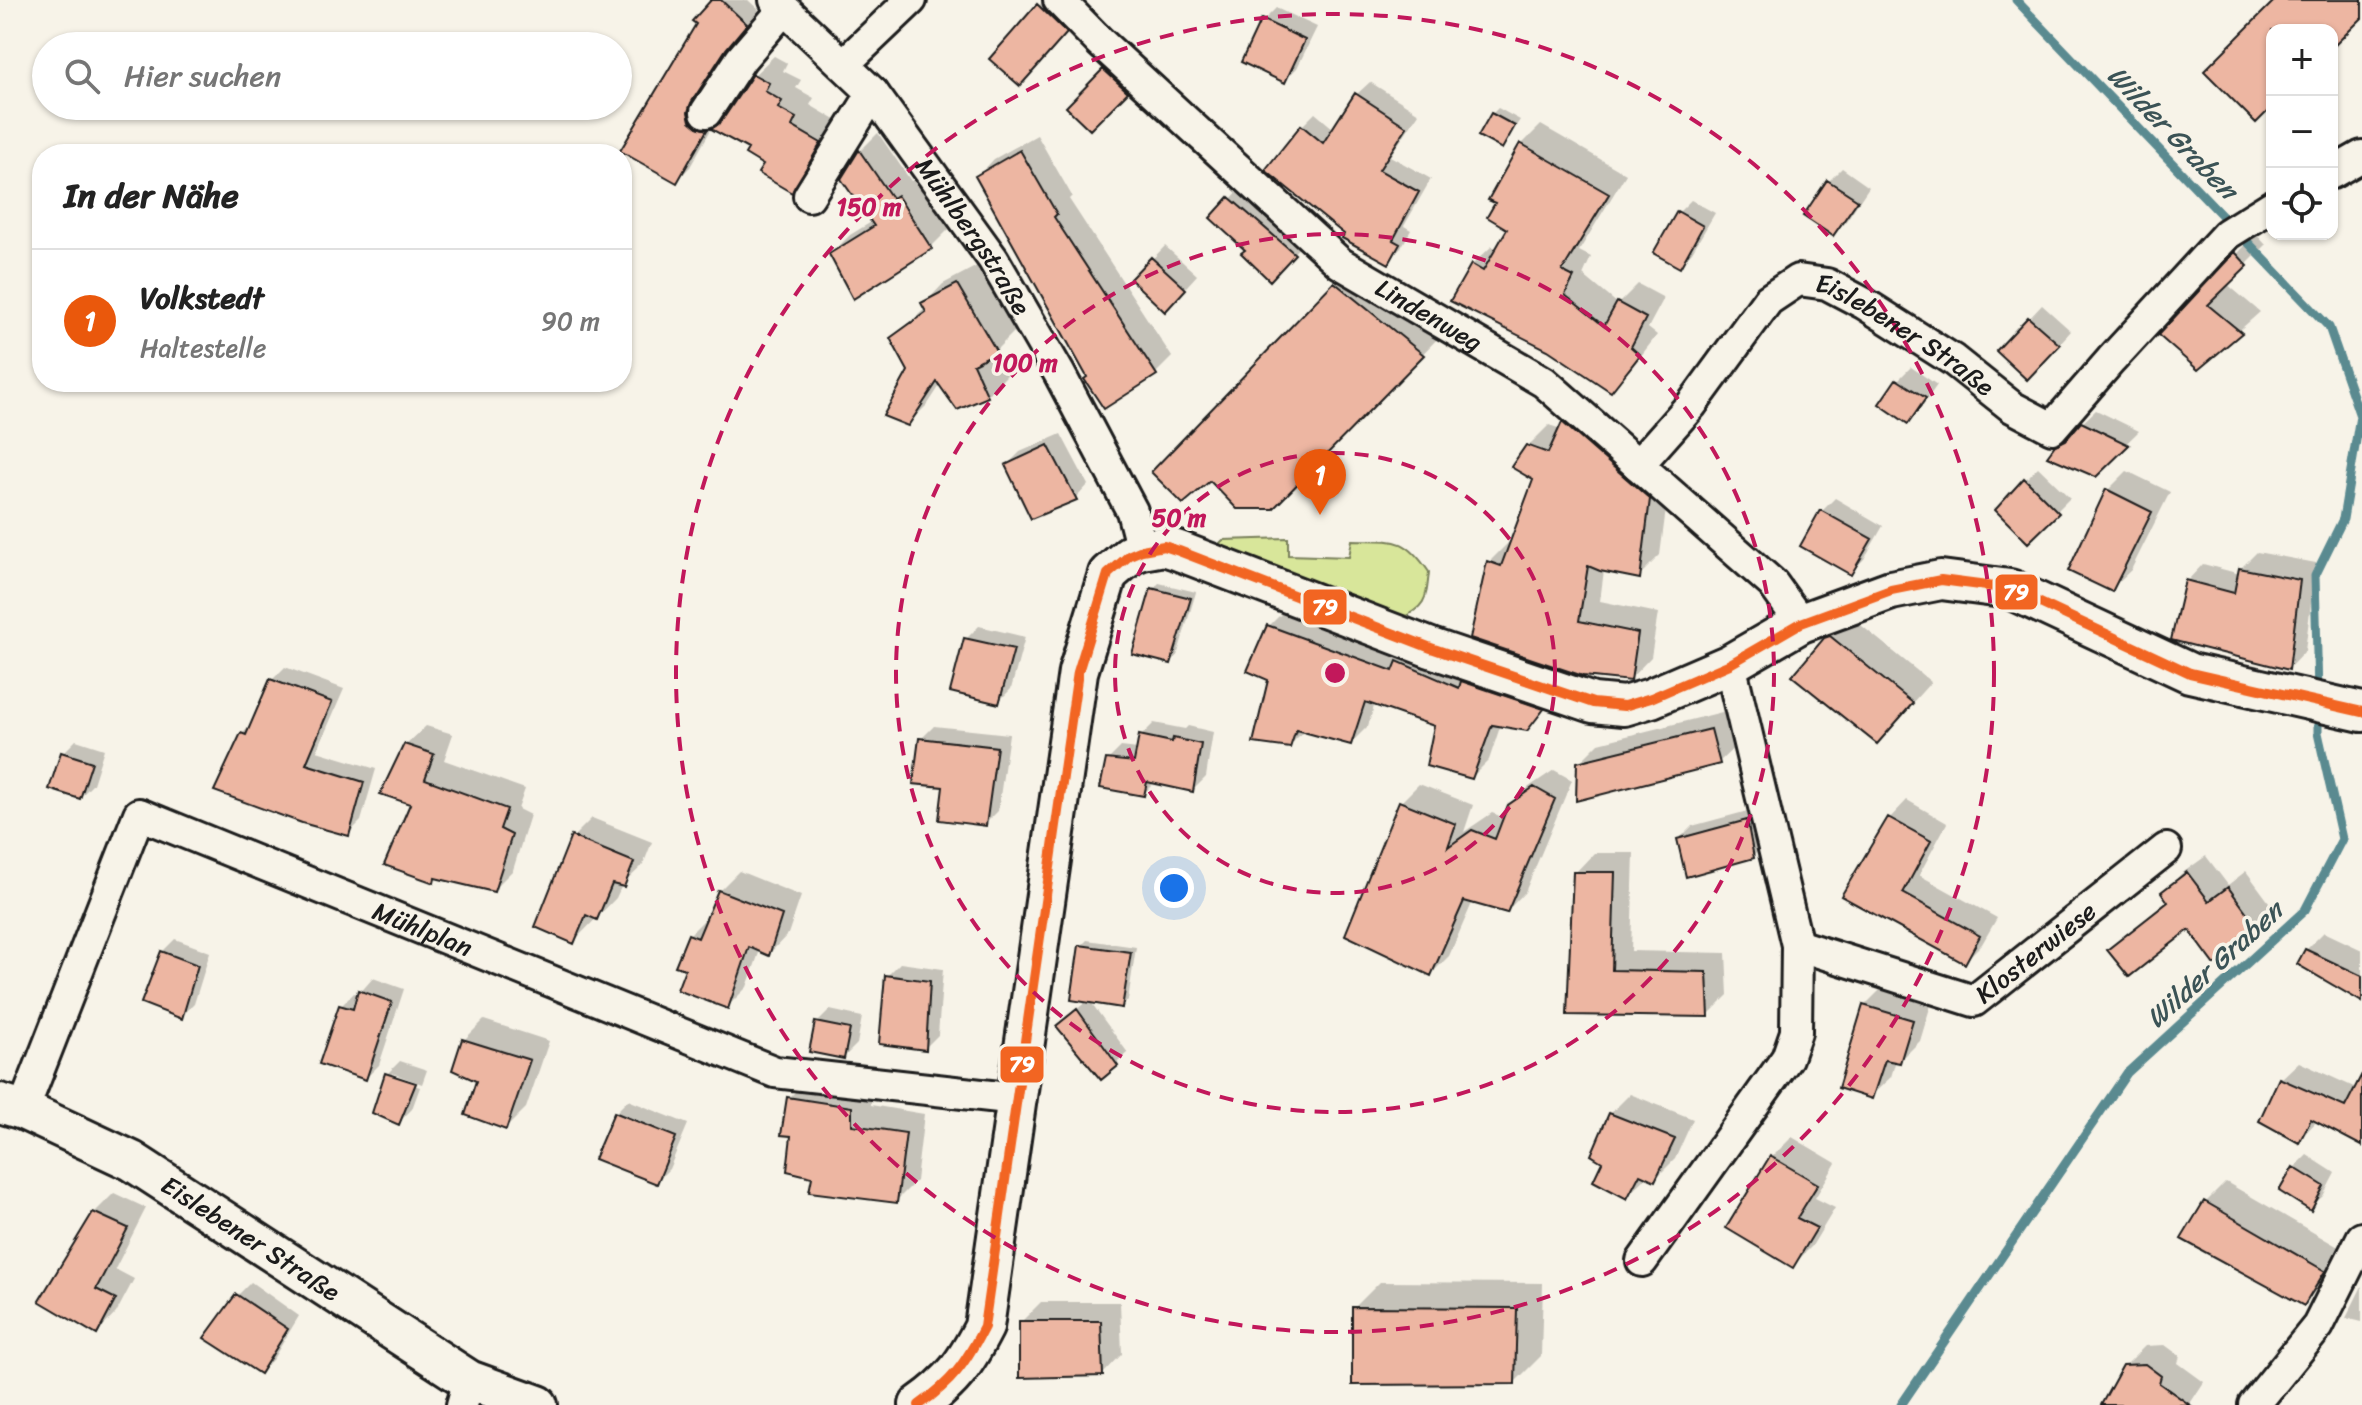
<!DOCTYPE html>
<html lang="de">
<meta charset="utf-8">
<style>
:root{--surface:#fff;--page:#f2f2f2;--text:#222;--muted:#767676;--line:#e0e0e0;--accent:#ea580c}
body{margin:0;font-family:Sriracha,sans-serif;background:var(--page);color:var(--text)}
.controls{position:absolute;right:24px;top:24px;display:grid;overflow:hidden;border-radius:16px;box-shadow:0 2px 6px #0004}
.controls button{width:72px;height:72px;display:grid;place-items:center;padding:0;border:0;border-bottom:2px solid var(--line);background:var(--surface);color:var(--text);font:40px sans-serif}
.you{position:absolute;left:1174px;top:888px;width:28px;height:28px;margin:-20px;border:6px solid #fff;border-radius:50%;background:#1a73e8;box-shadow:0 0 0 12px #1a73e833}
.badge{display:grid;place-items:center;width:52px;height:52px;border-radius:50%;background:var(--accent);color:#fff;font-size:26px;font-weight:700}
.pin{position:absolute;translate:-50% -66px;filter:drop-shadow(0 2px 4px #0008)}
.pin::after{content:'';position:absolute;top:42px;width:28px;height:24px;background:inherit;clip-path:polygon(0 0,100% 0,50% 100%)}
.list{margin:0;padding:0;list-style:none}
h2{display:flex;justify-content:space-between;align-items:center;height:104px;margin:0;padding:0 32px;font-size:34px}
h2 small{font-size:26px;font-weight:400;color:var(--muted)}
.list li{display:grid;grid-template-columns:52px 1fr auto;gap:24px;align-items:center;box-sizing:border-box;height:144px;padding:0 32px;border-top:2px solid var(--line)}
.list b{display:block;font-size:30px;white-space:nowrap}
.list p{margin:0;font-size:26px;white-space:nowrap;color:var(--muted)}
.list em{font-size:26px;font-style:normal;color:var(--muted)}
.icon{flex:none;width:44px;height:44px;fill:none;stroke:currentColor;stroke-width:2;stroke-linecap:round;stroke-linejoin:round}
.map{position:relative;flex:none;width:2362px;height:1405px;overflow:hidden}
.search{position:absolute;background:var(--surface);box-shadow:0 2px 6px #0004;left:32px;top:32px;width:600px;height:88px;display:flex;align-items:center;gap:20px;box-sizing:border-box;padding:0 28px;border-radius:44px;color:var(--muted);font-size:30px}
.panel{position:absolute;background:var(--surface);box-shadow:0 2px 6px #0004;left:32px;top:144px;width:600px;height:248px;border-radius:32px}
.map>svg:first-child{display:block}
.green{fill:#d8e69a;stroke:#7a815b;stroke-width:2}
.shadow{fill:#0003}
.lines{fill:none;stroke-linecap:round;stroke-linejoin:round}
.stream{stroke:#5a8a90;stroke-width:9}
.building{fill:#edb6a2;stroke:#1c1c1c;stroke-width:2}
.minor-casing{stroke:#1c1c1c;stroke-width:36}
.major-casing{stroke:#1c1c1c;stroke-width:44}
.minor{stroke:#f7f3e8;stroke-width:30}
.major{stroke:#f7f3e8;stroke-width:38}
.bus-1-casing{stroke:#f7f3e8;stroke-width:16}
.bus-1{stroke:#f26522;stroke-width:10}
.ring{fill:none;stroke:#c2185b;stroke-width:4;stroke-dasharray:14 10}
.labels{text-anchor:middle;stroke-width:7;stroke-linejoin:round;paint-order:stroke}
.street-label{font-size:26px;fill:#1c1c1c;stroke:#f7f3e8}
.water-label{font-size:28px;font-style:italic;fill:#3b5356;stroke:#f7f3e8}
.centre{fill:#c2185b;stroke:#f7f3e8;stroke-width:4}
.ring-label{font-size:24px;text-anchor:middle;font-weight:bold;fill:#c2185b;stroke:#f7f3e8;stroke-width:7;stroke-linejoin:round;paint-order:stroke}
.line-badge{stroke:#f7f3e8;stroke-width:3}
.badge-label{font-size:22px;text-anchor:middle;font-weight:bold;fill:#fff}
</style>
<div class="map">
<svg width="2362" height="1405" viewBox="0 0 2362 1405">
<rect width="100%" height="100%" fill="#f7f3e8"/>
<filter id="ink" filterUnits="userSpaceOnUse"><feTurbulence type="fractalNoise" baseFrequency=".0125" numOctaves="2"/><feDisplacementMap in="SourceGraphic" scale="16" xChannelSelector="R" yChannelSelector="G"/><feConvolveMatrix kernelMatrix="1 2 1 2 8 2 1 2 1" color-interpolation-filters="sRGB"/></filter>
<g filter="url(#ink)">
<path class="green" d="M1288,538v17l61,2 3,-17c42,1 52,-5 77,32 -3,29 -3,34 -30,48l-182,-66 1,-9 5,-5z"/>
<path class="shadow" d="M714,0h34l11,10 -20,24 -36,54 -3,9 18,20 -28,50 -13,13 -55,-30z
M1044,0h14l20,19 -45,52 6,-65z
M1276,8l41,19 -20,41 -13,13 -21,-60z
M774,56l13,7 -4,8 18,9 -5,8 18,10 -4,7 29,17 -28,49 -20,20 -40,-42 -37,-21 14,-14 26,-39z
M1117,58l22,20 -49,50 -21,-21z
M1370,82l49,31 -29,43 41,23 -27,47 7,4 -10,18 -13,13 -41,-28 -45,-107 13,-13 19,16 23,-35z
M1498,108l22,12 -18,26 -10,-32z
M1541,125l85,49 -47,77 12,6 -8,18 35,29 20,-20 26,14 -16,30 9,7 -27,35 -19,19 -139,-124 20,-19 5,3 12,-21 -12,-26 -6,-3 31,-55z
M878,133l33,48 5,-3 33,51 -18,18 -100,7 19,-19 23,-14 -30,-42 17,-28z
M1037,135l35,61 -3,3 103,158 -16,16 -67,3 -111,-200 16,-17z
M1842,168l27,19 -23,34 -13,13 -28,-19 24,-34z
M1244,185l62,55 -36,38 -23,-29 -34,-31z
M1691,200l24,13 -23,39 -12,13 -2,-52z
M2256,234l10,11 -39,39 33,28 -62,55 -37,-32z
M1165,246l32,29 -19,21 -45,-17z
M1361,257l87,71 -176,179 -61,-29 124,-195z
M977,266l38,65 -20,20 12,24 -20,20 -30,12 -16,-23 -13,20 -20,20 2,-53 -18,-33 34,-30 -2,-4 19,-20z
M2042,305l29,26 -31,34 -41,-14z
M1911,367l26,18 -16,23 -13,13 -26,-17 16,-24z
M1585,402l85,76 -10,77 -21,21 -35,-6 -4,31 58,12 -7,44 -21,22 -141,-117 21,-21 2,1 24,-63 -8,-33 21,-21 12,4z
M2096,410l43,21 -44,43 -38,-27z
M1061,434l27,51 -12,13 -69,-33 13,-13z
M2038,467l32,31 -42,42 -3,-60z
M2127,471l43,21 -39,78 -20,19 -3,-99z
M1835,498l48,28 -19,33 -13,13 -29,-61z
M2257,552l59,11 -11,88 -16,17 -102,-87 16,-17 37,10v-5z
M1159,583l37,9 -19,64 -6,6 -18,-73z
M1286,609l272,83 -32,37 -25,-5 -12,36 -17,17 -35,-53 -62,-21 -7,23 -17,17 -46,-13 -16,16 -19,-68 -1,-52z
M1851,617l80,65 -54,60 -52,-102 21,-21z
M979,626l46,11 -14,52 -13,13 -32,-63z
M285,667l59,22 -27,62 59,18 -15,52 -13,13 -106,-100 11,-11 19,-43z
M1730,710l9,33 -20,19 -140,1 20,-20z
M1154,723l31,6 3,-3 25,6 -7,45 -13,13 -38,-8 -11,11 -36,-33 13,-13 17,2 3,-13z
M426,726l27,8 -9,26 81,29 -7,20 12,6 -17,55 -20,20 -57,-13 -3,3 -21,-77 -6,-58z
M934,726l75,8 -11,77 -13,13 -64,-85z
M76,740l28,9 -11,35 -13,13 -17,-44z
M1554,770l18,10 -47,112 -18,19 -34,-10 -24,55 -18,18 -30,-172 18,-18 54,21 -9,27 28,-19 13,5 5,-12 19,-19z
M1907,800l40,23 -28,52 78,43 -15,26 -18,18 -120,-67 46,-77z
M1759,808l7,35 -13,13 -74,-17 13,-13z
M592,818l60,24 -9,23 -21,20 -6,13 -42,43 -1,-104z
M1594,853h40l-3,98 95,2 2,42 -20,20 -139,-2 6,-140z
M2206,856l22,29 18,-14 31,42 -18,17 -70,-3 -79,23 59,-51 -5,-7 17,-18z
M739,871l62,25 -13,38 -19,20 -9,-4 -13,37 -20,20 -39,-39 1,-33 21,-21 9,-23z
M2324,932l38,18v50l-56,-50z
M175,939l35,13 -16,52 -13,13 -19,-65z
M1087,940l49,7 -8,53 -6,6 -32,-5 38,52 -27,24 -31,-62 17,-14 -6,-55z
M900,963l43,6 -5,66 -13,13 -38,-72z
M373,978l31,11 -25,76 -13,13 -25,-72 13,-13 5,1z
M1884,986l48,15 -12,40 -20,20 -4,-1 -5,17 -20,19 -7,-90z
M830,1010l32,7 -5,27 -13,13 -27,-34z
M484,1020l65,21 -23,67 -20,20 -28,-49 -14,-39z
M400,1061l27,9 -5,14 -30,-11v5l28,9 -8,22 -13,13 -12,-48z
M2299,1062l57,26 6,-12v67l-44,-23 -19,20 -18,-61z
M809,1078l62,10v17l53,9 -8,67 -20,20 -82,-26 -21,-41 -4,-36z
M1630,1094l63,25 -18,40 -20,20 -7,-3 -21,20 -23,-35 6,-47z
M628,1100l60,24 -19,45 -13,13 -41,-69z
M1792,1137l44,26 -21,35 20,10 -23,38 -20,20 -63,-39 43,-70z
M2307,1155l28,18 -12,23 -13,12 -16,-40z
M2226,1182l114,66 -6,12 3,2 -14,22 -20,19 -119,-65 22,-36z
M114,1193l32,15 -31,61 19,10 -18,34 -19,20 -3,-120z
M251,1282l48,34 -26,43 -13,13 -53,-34 31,-43z
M1380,1282l163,1 -2,73 -26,26 -161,-74z
M2362,1286v36l-16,-4z
M1041,1302h79l2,52 -19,20 -82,-52z
M2165,1345l15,11 -2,7 26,19 -15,23h-85l21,-39 20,-20z"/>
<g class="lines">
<path class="stream" d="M2016,0l313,327 31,89 -17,103 -28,57 3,118
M1901,1405l226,-332 178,-163 37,-71 -24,-106v-20"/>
</g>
<path class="building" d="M711,0h10l26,24 -21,25 -35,54 -3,9 2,9 7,6 10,3 -30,53 -57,-32 76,-127 -4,-3z
M2275,0h87v18l-30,30v-18h-60v77l-16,16 -52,-52z
M1037,4l30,29 -47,53 -31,-27z
M1261,19l44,21 -20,43 -44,-21z
M1103,69l25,23 -38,38 -24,-23z
M753,74l16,9 -4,8 17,10 -4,7 18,10 -4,8 29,17 -29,50 -34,-20 5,-8 -18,-11 3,-5 -37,-20 10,-7z
M1355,93l52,34 -28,43 40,22 -26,48 7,4 -11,20 -47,-26 2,-4 -79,-64 36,-45 22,18z
M1491,113l24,13 -13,23 -24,-13z
M1520,143l89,51 -47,77 12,6 -9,18 39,31 13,-24 29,16 -15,29 9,8 -29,37 -63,-42 -98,-49 21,-37 12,7 24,-42 -20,-12 8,-14 -7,-3z
M859,150l33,48 5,-3 35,54 -79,50 -24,-45 45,-28 -33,-47z
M1020,150l37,64 -3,3 103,158 -53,34 -20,-30 3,-2 -112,-201z
M1827,180l31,20 -25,36 -30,-20z
M1229,197l66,57 -25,27 -29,-28 4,-3 -35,-32z
M1677,211l26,15 -23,42 -27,-15z
M2235,252l13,14 -40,39 34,28 -44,37 -40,-35z
M1151,257l35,32 -21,23 -35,-33z
M1334,282l90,73 -151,154h-36l-27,-28 -27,23 -32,-32z
M957,284l40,68 -24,12 15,33 -31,13 -20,-28 -29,44 -25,-10 25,-45 -18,-33 36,-26 -5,-9z
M2028,317l32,28 -33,35 -31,-29z
M1896,379l30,19 -18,26 -29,-20z
M1562,422l88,77 -10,80 -40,-8 -12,-5 -9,55 59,12 -7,48 -48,-5 -113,-38 17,-77 14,5 32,-86 -22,-13 15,-22 22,8z
M2081,422l48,23 -33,32 -49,-21 8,-11 11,-5z
M1048,445l29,55 -46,19 -26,-54z
M2024,478l35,35 -31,30 -33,-33z
M2106,489l46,23 -40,80 -44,-21z
M1820,510l52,29 -21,36 -51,-29z
M2239,568l61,12 -11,90 -118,-30 14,-60 49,13z
M1151,588l40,10 -20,66 -39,-10z
M1267,625l126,46 4,-10 62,27 2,-7 83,28 -17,22 -35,-6 -20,54 -46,-13 8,-40 -69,-24 -14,43 -55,-15 -6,18 -37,-5 15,-63 -21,-9z
M1830,636l83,67 -36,41 -85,-68 32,-38z
M964,638l50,11 -15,55 -49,-12z
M270,679l62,23 -26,62 58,18 -15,54 -47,-13 -88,-32 27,-58 5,2z
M1711,729l9,35 -144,37 1,-39z
M1139,735l33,7 1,-4 28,6 -8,48 -46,-10 -3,14 -44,-8 6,-29 28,3z
M919,738l78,9 -11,79 -47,-6 4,-33 -30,-3z
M404,744l30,10 -9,25 82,30 -7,20 12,6 -18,57 -59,-14 -1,5 -50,-18 26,-61 -30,-10z
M61,752l31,10 -12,37 -31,-10z
M1534,787l21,12 -48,114 -43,-12 -33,75 -86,-41 54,-134 57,23 -8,23 24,-17 23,9 13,-34z
M1888,817l43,24 -28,52 77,43 -15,28 -124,-68z
M1747,820l7,38 -68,19 -9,-38z
M571,836l63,26 -10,25 -12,-3 -15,36 -11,-5 -12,29 -39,-17z
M1573,872h42l-3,98 95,2 2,45 -142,-2z
M2187,872l22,29 19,-14 33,45 -46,33 -26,-35 -60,47 -22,-27 61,-48 -7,-10z
M718,890l64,25 -13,41 -20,-9 -21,62 -51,-19 8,-21 -10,-3 13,-32 10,4z
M1079,945l52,7 -9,56 -51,-8z
M2305,949l57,27v26l-65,-38z
M161,951l37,14 -16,54 -41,-16z
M885,975l45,6 -4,69 -47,-6z
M358,990l34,12 -26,78 -47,-16 20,-59 14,4z
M1863,1005l50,15 -13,43 -15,-3 -13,39 -34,-11z
M1077,1009l41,57 -17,14 -45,-54z
M815,1022l35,7 -6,30 -35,-7z
M462,1039l68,21 -24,70 -41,-15 11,-34 -24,-11z
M385,1073l31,10 -17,42 -27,-12z
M2362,1074v72l-51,-27 -12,24 -40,-22 20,-43 66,29z
M787,1097l65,10v18l54,8 -9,70 -88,-11 3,-15 -25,-6 4,-35 -10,-1z
M614,1112l62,25 -19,47 -63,-25z
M1609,1113l66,26 -20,42 -15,-7 -13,25 -34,-18 9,-19 -11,-7z
M1770,1156l48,28 -21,34 20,10 -24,40 -67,-40z
M2293,1167l31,19 -13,25 -32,-20z
M2204,1201l121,70 -21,35 -123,-67z
M93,1212l35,16 -32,61 20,10 -19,36 -58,-34z
M236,1294l52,35 -28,45 -56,-36z
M1352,1307l165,1 -2,76 -163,1z
M1019,1321h82l2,55 -84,2z
M2145,1364l16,12 -2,7 31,22h-89l22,-40z"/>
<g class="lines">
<g class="minor-casing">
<g id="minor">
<path id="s1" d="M775,0l98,93 120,166 66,114 73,138 10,39"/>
<path id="s2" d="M1059,0l41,42 240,221 204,119 229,202 28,39"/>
<path d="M844,64l67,-64"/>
<path d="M706,112l35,-53 43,-50"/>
<path d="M2332,173l30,-17"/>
<path d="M809,196l64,-103"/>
<path id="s3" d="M1638,465l54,-61 76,-104 30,-20 29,4 38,20 88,56 59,47 40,21 59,-68 116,-126 45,-28"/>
<path id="s4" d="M1797,945l177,56 192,-152"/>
<path id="s5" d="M23,1110l116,-296 636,258 242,27"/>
<path d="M1642,1261l145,-203 9,-26 1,-87 -67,-281"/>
<path d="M462,1405l7,-25"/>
<path d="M2254,1405l64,-79 44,-88"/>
</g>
</g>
<g class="major-casing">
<g id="major">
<path id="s6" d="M0,1103l23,7 109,51 337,219 69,25"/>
<path d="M919,1405c34,-24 46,-41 65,-78l94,-655 30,-98 22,-19 12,-5 22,-4 15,5 252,97 162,55 31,3 27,-8 79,-34 71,-41 90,-33 50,-10 69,9 180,84 172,39"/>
</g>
</g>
<use href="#minor" class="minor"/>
<use href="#major" class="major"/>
<g class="bus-1-casing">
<path id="bus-1" d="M919,1405c34,-24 46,-41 65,-78l94,-655 30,-98 22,-19 12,-5 22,-4 15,5 252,97 162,55 31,3 27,-8 79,-34 71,-41 90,-33 50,-10 69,9 180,84 172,39"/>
</g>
<use href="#bus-1" class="bus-1"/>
</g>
</g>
<g class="ring">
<circle cx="1335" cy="673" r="220"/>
<circle cx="1335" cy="673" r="439"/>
<circle cx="1335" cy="673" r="659"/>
</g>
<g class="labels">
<g class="street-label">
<text dy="9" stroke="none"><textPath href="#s1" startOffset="310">Mühlbergstraße</textPath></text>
<text dy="9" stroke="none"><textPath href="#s2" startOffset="488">Lindenweg</textPath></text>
<text dy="9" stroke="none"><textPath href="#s3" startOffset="368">Eislebener Straße</textPath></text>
<text dy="9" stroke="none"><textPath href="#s5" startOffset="624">Mühlplan</textPath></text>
<text dy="9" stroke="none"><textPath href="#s4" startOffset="264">Klosterwiese</textPath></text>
<text dy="9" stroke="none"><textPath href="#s6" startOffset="286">Eislebener Straße</textPath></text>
</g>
<g class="water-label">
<text transform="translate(2173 132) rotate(46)" y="10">Wilder Graben</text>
<text transform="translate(2214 964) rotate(-42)" y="10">Wilder Graben</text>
</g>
</g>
<circle cx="1335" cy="673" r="12" class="centre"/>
<g class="ring-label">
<text x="869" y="215">150 m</text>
<text x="1025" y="371">100 m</text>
<text x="1179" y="526">50 m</text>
</g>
<g class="line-badge">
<rect x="1994" y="573" width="45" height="38" rx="8" fill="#f26522"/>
<rect x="1302" y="588" width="46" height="38" rx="8" fill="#f26522"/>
<rect x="999" y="1045" width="46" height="39" rx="8" fill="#f26522"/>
</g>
<g class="badge-label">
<text x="2016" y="600">79</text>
<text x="1325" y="615">79</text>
<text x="1022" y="1072">79</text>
</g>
</svg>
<div class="controls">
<button>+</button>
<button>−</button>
<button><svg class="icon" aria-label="locate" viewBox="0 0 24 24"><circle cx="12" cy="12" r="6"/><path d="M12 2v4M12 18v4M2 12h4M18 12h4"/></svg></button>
</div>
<div class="you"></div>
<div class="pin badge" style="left:1320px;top:515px">1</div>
<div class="search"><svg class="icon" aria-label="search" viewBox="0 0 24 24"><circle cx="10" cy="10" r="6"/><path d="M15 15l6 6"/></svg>Hier suchen</div>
<section class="panel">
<h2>In der Nähe<small></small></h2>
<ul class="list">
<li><span class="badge">1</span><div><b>Volkstedt</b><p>Haltestelle</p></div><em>90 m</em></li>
</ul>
</section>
</div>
